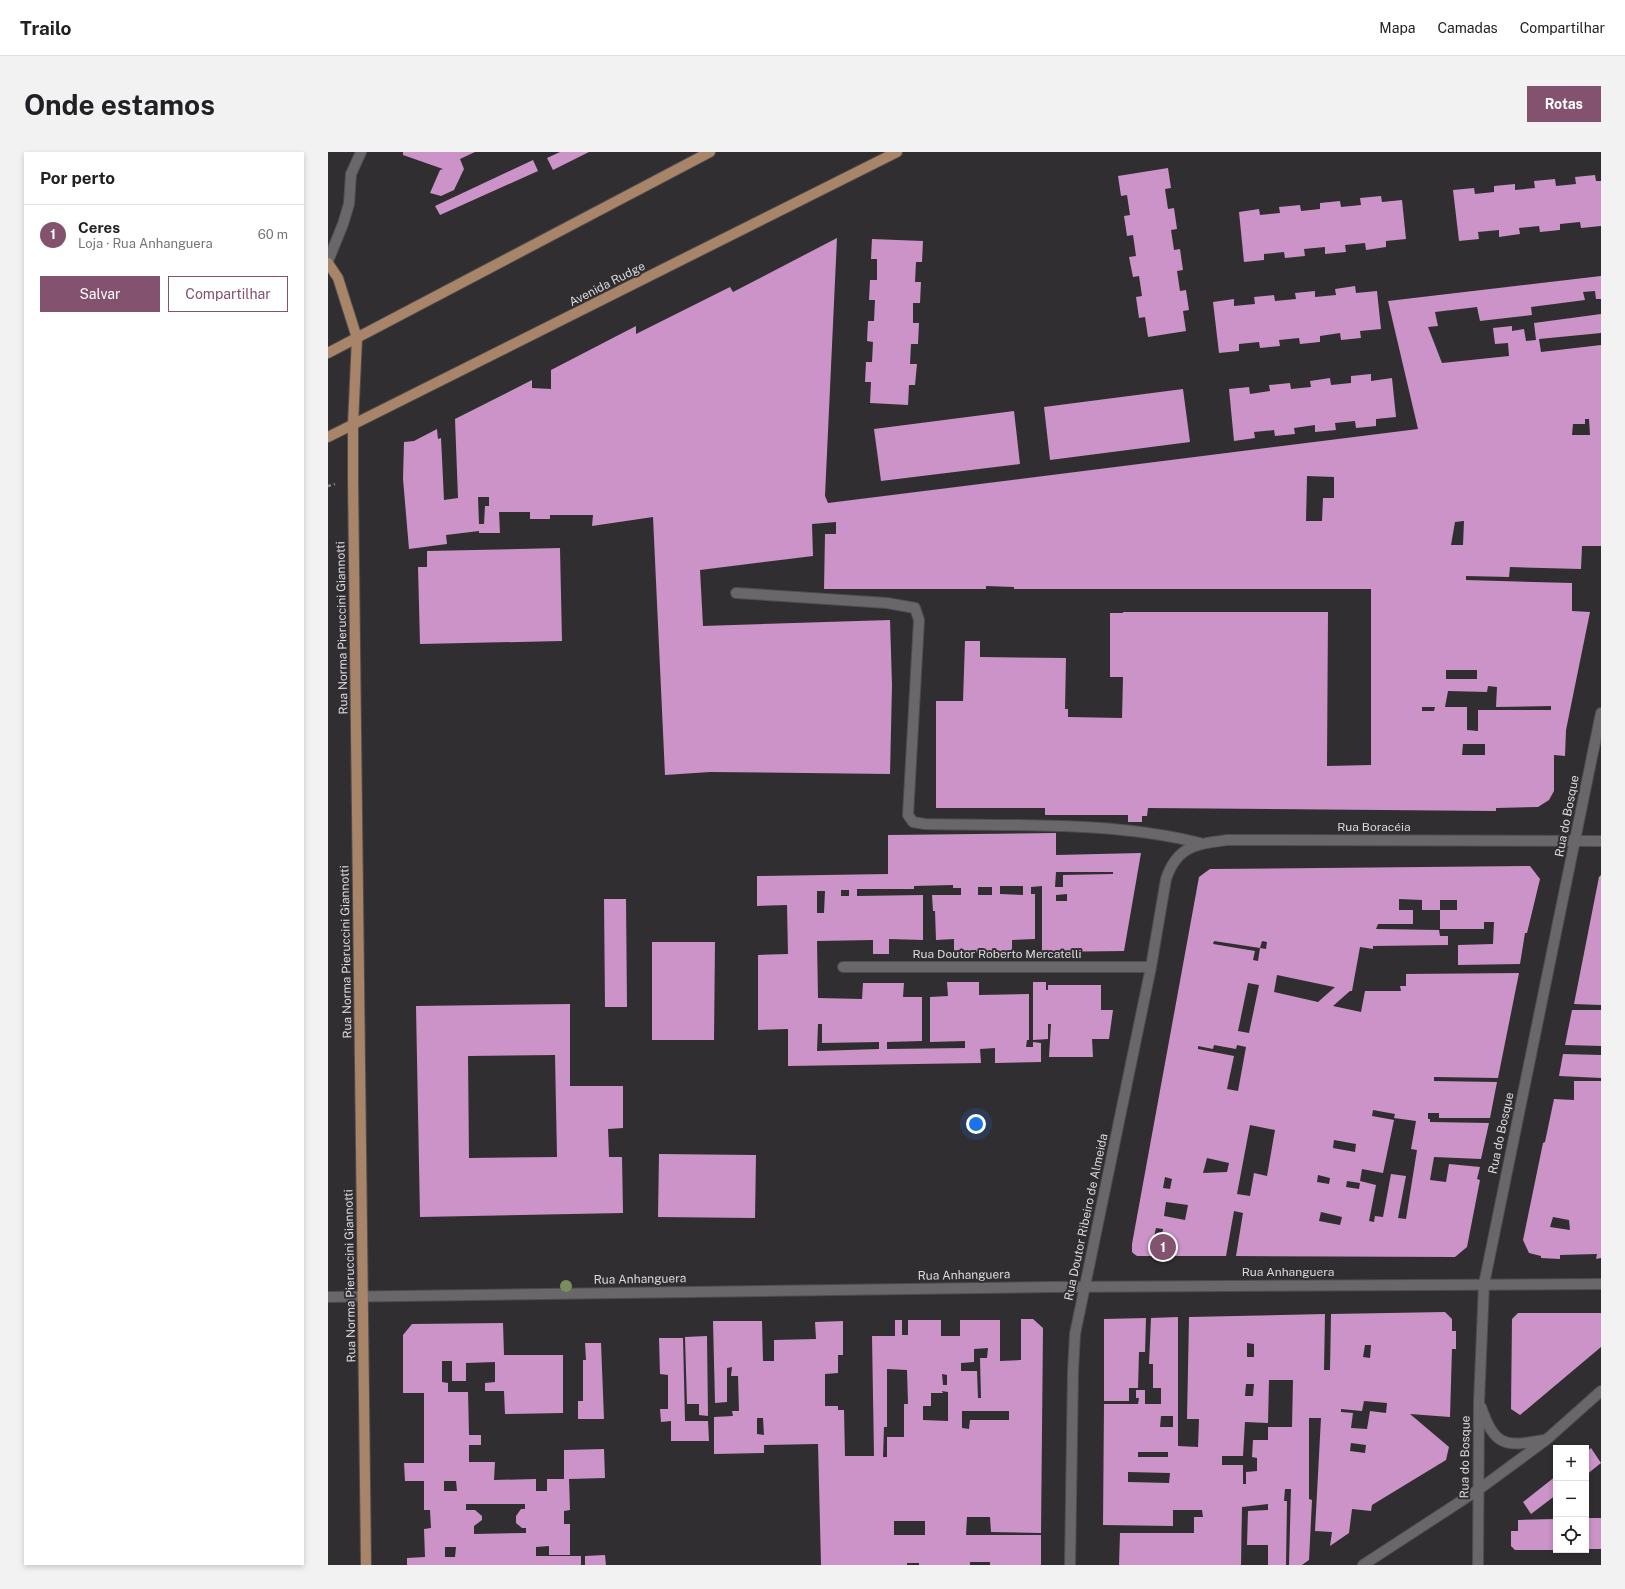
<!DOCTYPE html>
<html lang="pt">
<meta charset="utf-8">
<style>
:root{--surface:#fff;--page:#f2f2f2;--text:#202124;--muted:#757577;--line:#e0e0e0;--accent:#82526e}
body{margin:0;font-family:"Public Sans",sans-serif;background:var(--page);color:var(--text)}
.controls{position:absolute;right:12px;bottom:12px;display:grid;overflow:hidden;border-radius:0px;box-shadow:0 2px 6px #0003}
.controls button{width:36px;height:36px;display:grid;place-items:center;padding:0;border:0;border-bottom:1px solid var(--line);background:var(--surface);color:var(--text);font:20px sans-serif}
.you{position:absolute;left:648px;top:972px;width:14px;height:14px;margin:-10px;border:3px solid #fff;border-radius:50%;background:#1a73e8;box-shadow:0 0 0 6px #1a73e833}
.badge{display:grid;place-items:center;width:26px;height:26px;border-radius:50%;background:var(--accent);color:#fff;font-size:13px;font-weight:700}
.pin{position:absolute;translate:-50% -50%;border:2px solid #fff;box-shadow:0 1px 4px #0006}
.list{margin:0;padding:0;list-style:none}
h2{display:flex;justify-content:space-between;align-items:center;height:52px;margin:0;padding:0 16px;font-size:17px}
h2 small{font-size:13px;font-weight:400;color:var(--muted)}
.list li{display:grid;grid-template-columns:26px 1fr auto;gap:12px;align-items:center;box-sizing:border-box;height:60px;padding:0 16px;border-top:1px solid var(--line)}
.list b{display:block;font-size:15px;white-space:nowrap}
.list p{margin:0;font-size:13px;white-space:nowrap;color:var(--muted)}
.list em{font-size:13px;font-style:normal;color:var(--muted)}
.actions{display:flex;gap:8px;padding:12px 16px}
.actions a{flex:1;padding:9px 0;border:1px solid var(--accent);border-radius:0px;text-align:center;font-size:14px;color:var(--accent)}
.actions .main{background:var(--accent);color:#fff}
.icon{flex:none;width:22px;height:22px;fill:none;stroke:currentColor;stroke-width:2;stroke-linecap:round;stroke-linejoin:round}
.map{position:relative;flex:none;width:1273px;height:1413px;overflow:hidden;border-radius:0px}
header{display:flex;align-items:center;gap:24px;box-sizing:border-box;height:56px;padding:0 20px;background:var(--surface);border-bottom:1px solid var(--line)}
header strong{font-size:19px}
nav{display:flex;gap:22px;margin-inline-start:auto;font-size:14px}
.intro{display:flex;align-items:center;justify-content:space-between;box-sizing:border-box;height:96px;padding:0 24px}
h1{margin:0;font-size:28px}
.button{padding:10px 18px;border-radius:0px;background:var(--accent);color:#fff;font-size:14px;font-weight:700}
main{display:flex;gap:24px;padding:0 24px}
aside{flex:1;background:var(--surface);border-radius:0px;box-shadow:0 2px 6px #0003}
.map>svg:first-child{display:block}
.building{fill:#cb93c8;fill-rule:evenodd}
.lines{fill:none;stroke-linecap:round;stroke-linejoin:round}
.service-casing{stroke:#4f4d4f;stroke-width:12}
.minor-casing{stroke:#4f4d4f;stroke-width:12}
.tertiary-casing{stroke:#4f4d4f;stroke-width:12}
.primary-casing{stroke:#4f4d4f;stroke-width:12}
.path{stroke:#848284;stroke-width:2.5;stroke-dasharray:3 3;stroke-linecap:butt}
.service{stroke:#6a676a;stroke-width:10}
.minor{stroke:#6a676a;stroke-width:10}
.tertiary{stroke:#6a676a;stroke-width:10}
.primary{stroke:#a88468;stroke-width:10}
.tree{fill:#7b8d5a}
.labels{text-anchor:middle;stroke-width:4;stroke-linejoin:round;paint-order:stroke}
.street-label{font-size:12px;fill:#dbd9db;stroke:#312e31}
</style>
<header>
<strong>Trailo</strong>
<nav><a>Mapa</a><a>Camadas</a><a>Compartilhar</a></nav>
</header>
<div class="intro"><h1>Onde estamos</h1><a class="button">Rotas</a></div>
<main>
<aside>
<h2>Por perto<small></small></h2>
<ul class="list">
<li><span class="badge">1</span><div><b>Ceres</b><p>Loja · Rua Anhanguera</p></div><em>60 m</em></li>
</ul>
<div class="actions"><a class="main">Salvar</a><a>Compartilhar</a></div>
</aside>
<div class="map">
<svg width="1273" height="1413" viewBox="0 0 1273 1413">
<rect width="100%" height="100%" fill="#312e31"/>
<path class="building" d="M75,0h72l-15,7 4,10 -10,21 -13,6 -11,-3 10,-23 3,-1 -40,-14z
M232,0h29l-36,18 -6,-12z
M205,8l5,11 -98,44 -5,-9z
M840,16l3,20 -6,1 3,20 6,-1 3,21 -6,1 3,20 6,-1 3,21 -6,1 3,20 6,-1 3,20 -6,1 3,20 -38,6 -3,-20 -6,1 -3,-21 6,-1 -3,-20 -6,1 -4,-20 7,-1 -3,-21 -6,1 -3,-20 6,-1 -3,-20 -6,1 -3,-20z
M1267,23l1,6h5v45l-20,2 -1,-6 -20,2v6l-20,2 -1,-6 -20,2 1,6 -21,3v-7l-21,2 1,7 -20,2 -6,-51 21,-2 1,6 19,-2v-6l21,-2v6l20,-2 -1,-7 21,-2 1,7 20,-2 -1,-7z
M1053,44l1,6 20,-2 4,39 -20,2v6l-20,3 -1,-7 -20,2 1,7 -21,2v-7l-21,2 1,7 -20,2 -1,-6 -20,2v6l-20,2 -5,-50 20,-3 1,6 20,-2 -1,-6 21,-2 1,6 19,-2v-6l20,-2 1,6 20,-2 -1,-7z
M509,86l-12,258 3,7 590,-74 -30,-128 213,-25v23h-5l-1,-8 -12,1 2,8 -54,7 1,8 -52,6 -3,-14 -42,5 3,14 -10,1 14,36 67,-7 -1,-13 -13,1 -2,-16 19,-2v5l12,-2 2,12 10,-1 -2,-17 67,-9v19l-62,6 2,13 60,-7v201h-19l-1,23 -71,-2 -1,10 -43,-1v4l106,3v28l18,1 -24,118 -1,26 -11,-1v36l-5,9 -11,7 -42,1v3l-348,-3 -1,8h-5v6h-14v-7h-83v-7h-109v-107h27l2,-60h15v16l86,1 -1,51h3v8l54,1 1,-41h-13v-64h13v-1h205l-1,154 44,-1v-176h-357v-2l-28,-1v3h-162l1,-55h11v-12l-24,2 1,32 -113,14 3,56 187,-6 2,65 -2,89 -180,-2 -45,3 -12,-258 -61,9 1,-11h-43v4h-20v-7h-31l1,21h-21v-2l-33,4 1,9 -38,5 -6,-70 1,-37 10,-1 23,-12 1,10 3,-1 3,62 14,-2 -3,-79 77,-39v8l19,1v-19l85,-44v8l94,-47 3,5zM1257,267h4l1,16h-18l1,-11h12zM979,324l27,1v21h-11l-1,23h-16zM150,345h11v9h-4l-1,18h-5zM1136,369l-1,24h-12l4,-23zM1118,518h31v9h-31zM1160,534l9,1 -1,20 55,-1v4h-73v21l-11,-1v-23h-22l3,-16 39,1zM1094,555h13l-1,4h-12zM1135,592h22v11h-23z
M544,87l51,2 -1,21h-6l-1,20h6l-1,21h-7v20h6l-1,21h-7l-1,20h7l-2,21h-6l-1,20 -38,-2 1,-21h-6l1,-20h6l1,-20 -6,-1 1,-20h6l1,-21h-6l1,-20h7v-21h-6z
M1027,134l1,7 21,-2 4,38 -21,2 1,7 -20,2 -1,-7 -20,3v6l-20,2 -1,-6 -20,2 1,6 -20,2 -1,-6 -20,2v7l-20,2 -6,-51 21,-3v7l21,-2 -1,-7 20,-2 1,6 21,-2 -1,-6 20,-2v6l21,-2 -1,-6z
M1043,222v7l21,-3 4,39 -20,2v7l-20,2 -1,-7 -20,2 1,7 -21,2v-7l-21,3 1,6 -20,2 -1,-6 -20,2 1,6 -21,3 -5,-52 20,-2 1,7 20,-3 -1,-6 21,-2 1,6 20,-2 -1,-6 20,-3 1,7 20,-2v-7z
M855,237l7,53 -140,18 -6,-53z
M686,259l6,53 -139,17 -7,-52z
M232,396l2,93 -142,3 -2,-77h9v-16z
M728,681v22l85,-2 -17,98 -82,1v-66l-11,1v7h4v45l-23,1v12l-58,1v-14l-18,1 -1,-29h-2l-1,-16h29v-7h-8v-3l-39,1v3h-57v7l66,-1v45l-34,-1v15h-16v-14l-56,1 1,57 44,1 1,-16h41l-1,14h19v44l-35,1v7l78,-1v-7l-35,1v-45l18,-1 -1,-14h32v13l50,-1v46h-2l-1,7h7v-5l8,1v19l-46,1v-15l-15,1 1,14 -193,3v-37l-30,1v-75l30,-1 -1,-49 -30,1v-30l131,-2v-39zM728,720h57v2l-50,1v12h-8zM672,734h23v9l-23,-1zM650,735h14v8h-14zM513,738h8v6h-8zM489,739h8l-1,22h-7zM739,742v7h-11v-6zM490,872h4v19l57,-1v7l-62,2z
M1202,714l10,13 -13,54h-2l-5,31 -62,1v-20l35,-1 1,-22h-10v7h-44v-19h17v-10h-17v10h-18v-10l-23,-1v11h14v14h-35l-2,5 63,1 1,6h8v9l-75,1v3l-13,-2 -8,44h-2l-17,15 28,6 4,-21h36l-1,-5h6v-12l113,-1 -21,105 -64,-1v4l63,1 -7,36h-51v-5h-11v6h2v3l59,1 -8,36 -47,-2 -4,23 16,2 3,-18 31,3 -3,12 3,1 -13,67 -12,10 -219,-1 7,-43 -9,-2 -8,45h-89l-3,-2 -2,-2v-8l67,-367 4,-3 7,-5zM886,789l46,7 2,-7 5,1 -1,7 -6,-1 -2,13 -5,-1 2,-9 -42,-7zM949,823l57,12h1l-17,15 -44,-10zM920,831l11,2 -10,48 -11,-2zM886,893l22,4 1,-4 9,2 -8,44 -11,-2 7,-33 -36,-7v-3l15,3zM1045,958l22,4 -1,4 22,3 -5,28 6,1 -11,69 -8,-1 8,-42 -15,-2 -8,43 -8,-1 -1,6 -5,-1 7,-36 -16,-4 2,-12 21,4 11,-53 -22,-4zM922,973l25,5 -8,46 -13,-3 -4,23 -13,-2zM1006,988l22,4 -1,8 -22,-4zM879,1006l22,5 -2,9 -24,1zM990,1023l12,3 -1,6 -12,-2zM837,1025l7,2 -2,10 -7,-1zM1019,1029l13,2 -1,6 -13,-2zM838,1050l22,3 -3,15 -21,-4zM993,1060l21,5 -2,8 -21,-4zM828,1076l7,1 -2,10 -7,-2z
M1273,723v130l-27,-1 25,-127z
M276,747h22l1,108h-22z
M324,790h63l-1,98h-62z
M705,830h13v8h2v-5h53v25h12l-4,29h-17l1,18h-44l2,-33h-3v15l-15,1z
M242,852v82h53v42l-15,1 1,28h13l1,56 -203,4 -4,-211zM227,903l2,102 -88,1 -1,-102z
M1244,858h29v36l-36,-1z
M1235,902l38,1v23l-42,-2z
M1246,929h27v177l-5,1 1,-5 -37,1v4l-19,-1v-2l-12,-3 -6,-13 20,-97 2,-1 9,-43 20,1zM1225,1065l16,3 1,10 -20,-3z
M331,1002l97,1 -1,63 -97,-1z
M1117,1160l7,7v12h4v18h-4l-2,68 -40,-3 39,33 -3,13 -74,45 -1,6 -19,-2 -3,24 -19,13 2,-14 -17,-1 6,-113h-12v81l3,1 -3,60 -7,5h-13l2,-76h-6l-1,12h3l-1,64h-18v-20h-21l1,-34 20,-1v-6l-26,3 -1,58h-122l1,-32h74v-16h9l-1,-7h-29v16l-70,-1 1,-121h34l1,-6h-3v-8h9v14h16v-16h-8v-24h-4l2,-46 27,-1v129l20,1 1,-28h-12l2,-102 136,-3 -1,56h6l1,-56zM919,1191l7,1v13h-7zM1037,1193h6l-1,13 -7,-1zM941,1228h24l-1,47h-24v13h-15l-1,17 5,1v13l-11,1v12h-3v-19h-21v-9h21l2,-34 23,1zM918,1232h8l-1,12h-8zM1036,1249l23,2 -1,10 -16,-2 -3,18 -16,-1 2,-15 -12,-1v-3l21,2zM833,1264h12v11h-13zM1023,1291l15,2 -1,8 -15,-2zM810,1300h30v5h-30zM800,1320l42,1 -1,10 -41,-1z
M1190,1161h83v34l-81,68 -9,-6 1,-90z
M818,1166l-1,34h-6l-1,36h-9v13h-25v-82z
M693,1167h12l10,9 -2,205 -50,-1 -1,-15h-23l-1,18h75v30h-51v-3h-20v3h-51v-2h-12v2h-86l-3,-121 -54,1v8l-50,1v-37l19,-1 -1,-5h7l-1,-35h-7l1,-9 -5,1v34l-12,1 -2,-82h49l1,40h11v-21l42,-1 -1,-17 28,-1v34h-5v18l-13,1v32h13v4h6l1,46h29l-2,-120h23v-16h7v15h6v-15h33v16h19v-16h40v41l21,-1zM660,1196l-1,10h-7l1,40h-3l-1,-27h-16v-8l13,-1v-13zM559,1217l20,1 1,34h-4v33h-17v20h-4l1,-30h3zM614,1222l5,1v10h-4zM614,1239l6,1v29l-25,-1v-14h8v-13h12zM634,1259h47v9h-39l-1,9 -7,-1zM429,1266h6l1,17 -7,-1zM566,1369h31v14h-31z
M175,1171l1,32h59v58l-58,1 -1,-23h-19v-8l10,-1v-20l-29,1v18h-14v-20h-10v21l6,1v9h20l1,43h12v10h-12v17h26l-1,18 42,-1v12h11v-12h17v-29l40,-1 1,29 -36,1 1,31 -6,1v13h6v31h-21v-9l-13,1v9h45v9h-174v-7l18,-1 -1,-28 7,-1 -1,-18h-6v-29h-19l-1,-18h20v-70h-21v-58l9,-11zM116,1329h12l1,10h-13zM138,1352h59v5h-4l-5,7v7l6,5h4v5l-52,1v-8l8,-6v-4l-7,-6h-9zM117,1395h11l-1,10h-10z
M379,1184l1,80 -9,-1v-11h-12l-2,-67z
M331,1186h24l2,83h23l1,20h-38v-20l-10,1 -1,-13h8v-34l-8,-1z
M257,1191h16l3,76h-26v-18h5v-41h3z
M1263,1296l10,15 -15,12v-23z
M1228,1324v19l-25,19 -8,-12z
M1258,1366h15v31h-15z
M1228,1367v31h-41l-4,-4v-15h7v-11z
M277,1403l1,10h-21v-9z"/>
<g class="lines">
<g class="service-casing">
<path id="service" d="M0,109l15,-37 6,-20 2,-30 10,-22
M408,441l151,10 28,5 4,12 -11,195 5,7 12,2c90,2 188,-3 275,19"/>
</g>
<g class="minor-casing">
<path id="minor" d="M515,815h308
M742,1413l3,-194 2,-37 76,-367 15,-88c11,-33 30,-35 61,-39l374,1
M1035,1413l115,-75"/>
</g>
<g class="tertiary-casing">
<path id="tertiary" d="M0,1145l723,-10 550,-3
M1153,1255c14,40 24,40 63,33
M1150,1338l68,-50 55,-49
M1150,1413l1,-163 5,-118 117,-571"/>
</g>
<g class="primary-casing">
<path id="primary" d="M0,111l10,15 19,60 -4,86v55l13,1086
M0,201l382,-201
M0,285l569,-285"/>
</g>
<path class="path" d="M0,334l7,-2"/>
<use href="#service" class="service"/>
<use href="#minor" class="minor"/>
<use href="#tertiary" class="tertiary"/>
<use href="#primary" class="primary"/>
</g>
<circle class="tree" cx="238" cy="1134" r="6"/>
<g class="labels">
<g class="street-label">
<text transform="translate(279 132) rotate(-27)" y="4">Avenida Rudge</text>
<text transform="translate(14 476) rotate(-91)" y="4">Rua Norma Pieruccini Giannotti</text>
<text transform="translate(1239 664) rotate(-79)" y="4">Rua do Bosque</text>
<text x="1046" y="679">Rua Boracéia</text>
<text transform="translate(18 800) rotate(-91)" y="4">Rua Norma Pieruccini Giannotti</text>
<text x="669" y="806">Rua Doutor Roberto Mercatelli</text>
<text transform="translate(1173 981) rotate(-78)" y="4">Rua do Bosque</text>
<text transform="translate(758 1065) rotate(-78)" y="4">Rua Doutor Ribeiro de Almeida</text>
<text x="960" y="1124">Rua Anhanguera</text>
<text transform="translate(636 1123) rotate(-1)" y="4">Rua Anhanguera</text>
<text transform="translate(22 1124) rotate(-91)" y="4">Rua Norma Pieruccini Giannotti</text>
<text transform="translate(312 1127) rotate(-1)" y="4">Rua Anhanguera</text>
<text transform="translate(1137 1305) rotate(-89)" y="4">Rua do Bosque</text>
</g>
</g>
</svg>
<div class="controls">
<button>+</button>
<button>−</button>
<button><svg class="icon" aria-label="locate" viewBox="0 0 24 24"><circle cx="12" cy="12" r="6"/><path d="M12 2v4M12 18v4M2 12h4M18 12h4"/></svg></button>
</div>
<div class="you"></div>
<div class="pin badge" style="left:835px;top:1095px">1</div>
</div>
</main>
